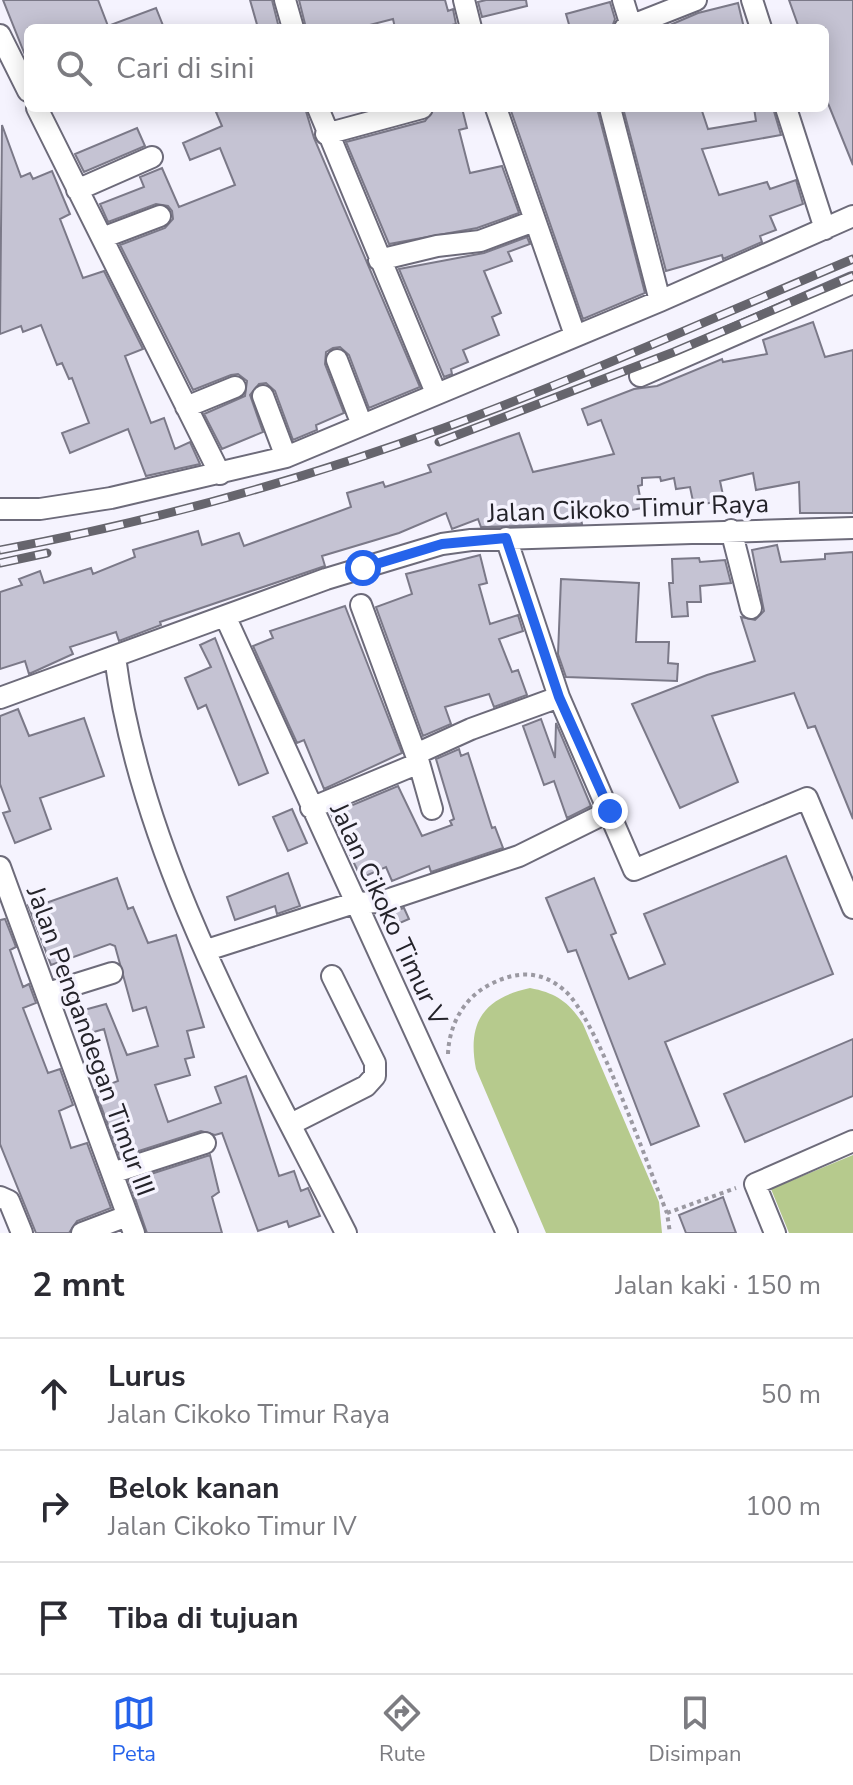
<!DOCTYPE html>
<html lang="id">
<meta charset="utf-8">
<style>
:root{--surface:#fff;--page:#f2f2f3;--text:#2b2b33;--muted:#7c7c81;--line:#e1e1e2;--accent:#2563eb}
body{margin:0;font-family:"Nunito Sans",sans-serif;background:var(--page);color:var(--text)}
.stop{position:absolute;width:24px;height:24px;margin:-18px;border:6px solid #2563eb;border-radius:50%;background:#fff}
.stop.end{background:#2563eb;border-color:#fff;box-shadow:0 2px 8px #0008}
.list{margin:0;padding:0;list-style:none}
h2{display:flex;justify-content:space-between;align-items:center;height:104px;margin:0;padding:0 32px;font-size:34px}
h2 small{font-size:26px;font-weight:400;color:var(--muted)}
.list li{display:grid;grid-template-columns:52px 1fr auto;gap:24px;align-items:center;box-sizing:border-box;height:112px;padding:0 32px;border-top:2px solid var(--line)}
.list b{display:block;font-size:30px;white-space:nowrap}
.list p{margin:0;font-size:26px;white-space:nowrap;color:var(--muted)}
.list em{font-size:26px;font-style:normal;color:var(--muted)}
.icon{flex:none;width:44px;height:44px;fill:none;stroke:currentColor;stroke-width:2;stroke-linecap:round;stroke-linejoin:round}
.map{position:relative;flex:none;width:853px;height:1233px;overflow:hidden}
.search{position:absolute;background:var(--surface);box-shadow:0 4px 20px #0003;left:24px;right:24px;top:24px;height:88px;display:flex;align-items:center;gap:20px;box-sizing:border-box;padding:0 28px;border-radius:12px;color:var(--muted);font-size:30px}
.sheet{height:440px;background:var(--surface)}
nav{display:flex;justify-content:space-around;align-items:center;box-sizing:border-box;height:112px;border-top:2px solid var(--line);background:var(--surface);font-size:22px;color:var(--muted)}
nav a{display:grid;justify-items:center;gap:4px}
nav .on{color:var(--accent)}
.map>svg:first-child{display:block}
.green{fill:#b6ca8d}
.building{fill:#c5c3d3;stroke:#7b7988;stroke-width:2}
.lines{fill:none;stroke-linecap:round;stroke-linejoin:round}
.minor-casing{stroke:#6d6b7a;stroke-width:24}
.path{stroke:#9b99a2;stroke-width:4;stroke-dasharray:4 4;stroke-linecap:butt}
.minor{stroke:#fff;stroke-width:20}
.rail-casing{stroke:#66656d;stroke-width:9}
.rail{stroke:#f5f3fe;stroke-width:6;stroke-dasharray:18;stroke-linecap:butt}
.route{stroke:#2563eb;stroke-width:10}
.labels{text-anchor:middle;stroke-width:7;stroke-linejoin:round;paint-order:stroke}
.street-label{font-size:26px;fill:#24232a;stroke:#f5f3fe}
</style>
<div class="map">
<svg width="853" height="1233" viewBox="0 0 853 1233">
<rect width="100%" height="100%" fill="#f5f3fe"/>
<path class="green" d="M530,988c26,5 39,14 53,36l76,178 3,31h-116l-70,-164c-9,-46 7,-71 54,-81z
M853,1155v78h-64l-18,-44z"/>
<path class="building" d="M3,0h95l10,26 48,-18 8,20h-136l-1,32z
M250,0h22l7,28h-21z
M299,0h146l3,11 5,-2 3,15 -17,4h-44l-2,-9 -35,9h-52z
M486,0h40l1,6 -45,11 -4,-15z
M789,0h64v165l-28,-69v-68h-26z
M610,2l5,17 -3,8 -42,1 -4,-14z
M738,3l6,25h-81l35,-15z
M225,108h80l9,30 106,249 -51,21 -20,-53 -9,-8 -7,1 -7,4 -1,12 19,49 -28,12 1,5 -24,10 -18,-49 -9,-8 -7,1 -9,11 13,37 -41,17 -18,-35 41,-18 2,-15 -9,-7 -7,1 -38,15 -73,-145 45,-17 8,-9 -1,-8 -4,-5 -12,-2 -48,18 -8,-18 44,-17 -4,-10 22,-9 17,39 56,-22 -15,-37 -30,12 -7,-17 39,-17 -6,-14z
M435,108h27l5,20 -8,2 11,43 32,-7 17,47 -42,15 -88,16 -43,-102 79,-21z
M510,108h87l48,185 -62,26z
M623,108h78l7,21 48,-8 -2,-13h19l8,27 -79,14 17,46 48,-13 3,7 26,-9 7,24 -33,12 6,14 -16,6 2,6 -39,17 -1,-4 -56,16z
M2,125l19,52 9,-4 3,6 19,-8 18,43 -10,5 23,59 21,-7 39,78 -18,7 26,67 13,-5 11,31 15,-7 10,22 -54,12 -18,-47 -58,24 -8,-20 27,-10 -17,-45 -3,1 -7,-16 -5,2 -16,-40 -18,7 -2,-6 -21,8z
M137,128l8,18 -61,26 -9,-18z
M527,237l3,7 -22,8 4,9 -28,10 17,42 -9,4 7,18 -36,15 5,12 -17,7 1,5 -8,3 -45,-108 85,-16z
M813,322l12,35 28,-7v163h-53l-1,-31 -43,8 -3,-17 -33,8 4,19 -30,6 -4,-19 -14,2 -2,-11 -13,3 -1,-4 -18,1v7l-4,1 4,22 -26,5 -2,-8 -34,8 2,11 -101,3 -3,-8 -26,10 -6,-16 -47,20 -77,23 3,10 -165,56 1,3 -42,16 -3,-9 -46,15 3,7 -44,20 -4,-13 -25,8v-77l22,-7 -3,-6 21,-8 4,12 47,-15 2,6 42,-17 -2,-7 65,-19 4,14 37,-12 5,13 107,-39 -4,-14 36,-11 2,5 46,-15 -3,-7 91,-32 14,39 81,-18 -13,-34 -13,5 -6,-16 52,-20 23,-3 65,-27 1,3 44,-8 -4,-14z
M777,545l4,17 44,-3v-5l28,-2v267l-38,-93 -7,2 -14,-35 -82,23 26,66 -58,26 -48,-104 75,-29 48,-14 -14,-44 14,3 9,-9 -12,-61z
M480,555l7,28 -8,2 11,39 28,-9 5,16 -24,8 13,33 6,-2 9,25 -33,12 -5,-13 -44,13 6,17 -28,12 -47,-129 36,-13 -6,-20z
M699,558l1,4 25,-2 6,23 -31,3 1,16h-14l1,14 -16,1 -3,-34h4l-1,-24z
M561,579l78,4 -3,59h33l-1,21 10,1 -1,17 -111,-4 -8,-23z
M345,606l57,147 -78,36 -20,-49 -7,3 -44,-97 20,-8 -3,-7z
M215,638l53,135 -29,12 -33,-80 -8,4 -13,-31 26,-11 -11,-22z
M18,709l11,27 55,-18 20,58 -64,22 11,31 -36,14 -12,-30 7,-2 -10,-27v-68z
M541,719l14,39 1,-35 35,83 -24,12 -13,-37 -10,4 -21,-59z
M459,749l2,7 7,-3 24,75 3,-1 8,21 -72,24 -2,-6 -37,15 -6,-14 -25,11 -30,-64 67,-28 24,50 30,-11 -2,-4 4,-2 -18,-60z
M292,809l15,34 -19,8 -15,-34z
M786,856l47,118 -168,68 34,84 -48,19 -75,-195 -8,2 -22,-54 48,-20 22,55 -5,2 18,44 36,-15 -21,-50z
M288,873l12,33 -23,8 -2,-8 -40,14 -8,-23z
M117,878l11,31 5,-2 15,36 28,-8 28,92 -17,4 7,26 -9,2 5,16 -35,10 13,37 53,-19 -6,-16 31,-11 33,100 15,-5 7,20 7,-3 12,28 -31,11 -2,-6 -29,10 -36,-98 -7,2 -14,-4 -81,26 -25,-67 23,-9 -14,-52 -24,7 -7,-23 33,-9 21,51 31,-9 -12,-39 -13,4 -18,-65 -5,-2 -59,21 -23,-60 13,-5 2,4z
M404,908l5,11 -23,10 -7,-14z
M5,919l11,28 -6,3 13,37 6,-3 7,19 -13,5 25,65 12,-4 13,36 -14,6 12,37 16,-5 24,65 -34,13 -8,12h-33l-36,-89v-224z
M853,1039v57l-108,46 -21,-48z
M210,1155l9,37 -7,5 10,36h-75l-18,-52z
M723,1197l13,36h-50l-7,-18z"/>
<g class="lines">
<g class="minor-casing">
<path id="minor" d="M285,0l8,28
M464,0l7,28
M623,0l8,26
M752,0l9,28
M625,28l71,-28
M0,35l28,56
M37,108l183,366
M318,108l118,285
M496,108l79,227
M610,108l50,193
M786,108l39,121
M326,134l96,-26
M77,190l75,-33
M102,238l58,-22
M379,260l58,-14 43,-5 54,-20
M337,360l25,65
M640,376l213,-93
M263,396l23,61
M186,407l49,-20
M0,509h40l71,-11 175,-41 374,-156 193,-85
M731,530l20,78
M506,538l53,159 75,173 173,-72 46,110
M361,605l58,158 13,46
M225,616l282,617
M115,657c26,202 140,396 231,576
M0,698l326,-119 116,-35 29,-4 382,-12
M416,754l55,-25 88,-32
M311,808l108,-45
M0,867l134,366
M207,950l147,-47 27,-1 138,-46 91,-45
M48,993l64,-20
M291,1124l75,-38 9,-10v-13l-43,-87
M112,1173l93,-30
M0,1197l9,4 13,32
M82,1233l45,-17
M775,1233l-20,-49 98,-43"/>
</g>
<path class="path" d="M448,1054c1,-29 16,-57 43,-70 25,-13 50,-14 73,6 32,26 84,177 103,223l3,20
M667,1213l69,-25"/>
<use href="#minor" class="minor"/>
<g class="rail-casing">
<path id="rail" d="M439,442l235,-90 179,-76
M0,550c151,-28 299,-69 444,-122 138,-51 273,-112 409,-169
M0,563l47,-10"/>
</g>
<use href="#rail" class="rail"/>
</g>
<g class="lines">
<path class="route" d="M363,568l79,-24 64,-6 53,159 51,114"/>
</g>
<g class="labels">
<g class="street-label">
<text transform="translate(628 508) rotate(-2)" y="9">Jalan Cikoko Timur Raya</text>
<text transform="translate(389 914) rotate(65)" y="9">Jalan Cikoko Timur V</text>
<text transform="translate(91 1041) rotate(70)" y="9">Jalan Pengandegan Timur III</text>
</g>
</g>
</svg>
<div class="stop" style="left:363px;top:568px"></div>
<div class="stop end" style="left:610px;top:811px"></div>
<div class="search"><svg class="icon" aria-label="search" viewBox="0 0 24 24"><circle cx="10" cy="10" r="6"/><path d="M15 15l6 6"/></svg>Cari di sini</div>
</div>
<section class="sheet">
<h2>2 mnt<small>Jalan kaki · 150 m</small></h2>
<ul class="list">
<li><svg class="icon" aria-label="ahead" viewBox="0 0 24 24"><path d="M12 20V5M6 11l6-6 6 6"/></svg><div><b>Lurus</b><p>Jalan Cikoko Timur Raya</p></div><em>50 m</em></li>
<li><svg class="icon" aria-label="right" viewBox="0 0 24 24"><path d="M7 20v-9h11M14 6l5 5-5 5"/></svg><div><b>Belok kanan</b><p>Jalan Cikoko Timur IV</p></div><em>100 m</em></li>
<li><svg class="icon" aria-label="arrive" viewBox="0 0 24 24"><path d="M6 21V4h12l-3 4 3 4H6"/></svg><div><b>Tiba di tujuan</b></div></li>
</ul>
</section>
<nav>
<a class="on"><svg class="icon" aria-label="map" viewBox="0 0 24 24"><path d="M3 6l6-2 6 2 6-2v14l-6 2-6-2-6 2zM9 4v14M15 6v14"/></svg>Peta</a>
<a><svg class="icon" aria-label="directions" viewBox="0 0 24 24"><path d="M12 3l9 9-9 9-9-9zM9 14v-3h6M13 9l2 2-2 2"/></svg>Rute</a>
<a><svg class="icon" aria-label="saved" viewBox="0 0 24 24"><path d="M7 4h10v16l-5-4-5 4z"/></svg>Disimpan</a>
</nav>
